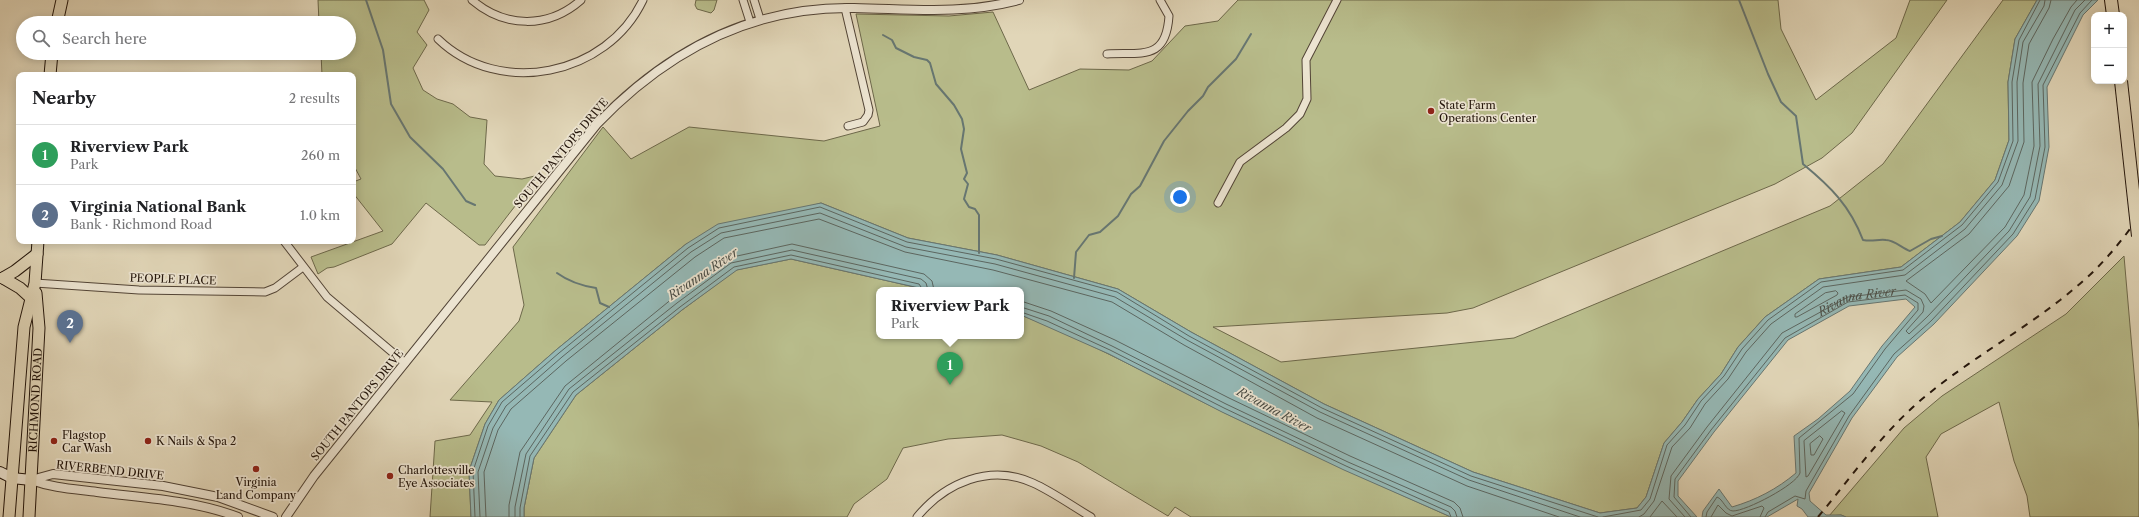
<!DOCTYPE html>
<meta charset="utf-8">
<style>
:root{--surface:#fff;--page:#f6f6f6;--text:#202124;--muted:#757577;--line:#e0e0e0;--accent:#111827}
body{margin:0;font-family:"Libre Caslon Text",serif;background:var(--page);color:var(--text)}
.controls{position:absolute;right:12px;top:12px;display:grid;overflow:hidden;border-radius:8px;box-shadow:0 2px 10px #0003}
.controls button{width:36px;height:36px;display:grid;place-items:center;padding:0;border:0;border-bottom:1px solid var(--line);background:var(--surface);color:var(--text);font:20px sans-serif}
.you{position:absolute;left:1180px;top:197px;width:14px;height:14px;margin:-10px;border:3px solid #fff;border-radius:50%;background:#1a73e8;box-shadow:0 0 0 6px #1a73e833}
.badge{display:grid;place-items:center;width:26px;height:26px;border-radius:50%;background:var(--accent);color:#fff;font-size:13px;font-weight:700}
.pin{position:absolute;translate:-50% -33px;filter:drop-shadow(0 1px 2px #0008)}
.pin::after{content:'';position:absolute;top:21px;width:14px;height:12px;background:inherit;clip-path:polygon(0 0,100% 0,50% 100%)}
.popup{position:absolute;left:876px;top:287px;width:148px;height:52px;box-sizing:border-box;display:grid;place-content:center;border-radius:8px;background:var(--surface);filter:drop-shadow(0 1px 3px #0005);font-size:13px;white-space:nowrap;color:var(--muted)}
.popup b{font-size:15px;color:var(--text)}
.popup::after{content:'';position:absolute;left:50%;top:100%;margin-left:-8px;border:8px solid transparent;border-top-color:var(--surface)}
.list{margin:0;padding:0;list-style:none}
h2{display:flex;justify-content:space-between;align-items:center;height:52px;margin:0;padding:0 16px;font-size:17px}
h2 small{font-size:13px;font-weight:400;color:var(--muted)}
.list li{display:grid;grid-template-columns:26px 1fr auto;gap:12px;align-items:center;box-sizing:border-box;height:60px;padding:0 16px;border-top:1px solid var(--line)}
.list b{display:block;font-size:15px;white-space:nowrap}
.list p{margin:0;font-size:13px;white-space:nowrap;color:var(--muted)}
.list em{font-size:13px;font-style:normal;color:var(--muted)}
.icon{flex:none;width:22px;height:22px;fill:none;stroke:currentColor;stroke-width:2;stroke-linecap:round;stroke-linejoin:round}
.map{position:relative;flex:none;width:2139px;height:517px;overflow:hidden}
.search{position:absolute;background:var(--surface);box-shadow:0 2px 10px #0003;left:16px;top:16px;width:340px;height:44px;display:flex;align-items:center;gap:10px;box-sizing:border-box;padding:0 14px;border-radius:22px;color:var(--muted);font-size:15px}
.panel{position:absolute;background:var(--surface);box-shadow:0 2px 10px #0003;left:16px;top:72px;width:340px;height:172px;border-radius:8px}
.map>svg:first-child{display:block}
.green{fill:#b8bc8b;stroke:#6d684a}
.water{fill:#95b8b5;stroke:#677671}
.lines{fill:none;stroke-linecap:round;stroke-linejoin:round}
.shore{stroke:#5c6660;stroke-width:1}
.stream{stroke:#677671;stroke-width:2}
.minor-casing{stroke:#524436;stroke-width:9}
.tertiary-casing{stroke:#524436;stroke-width:10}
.secondary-casing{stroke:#22140a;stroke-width:12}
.trunk-casing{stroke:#22140a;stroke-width:13}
.motorway-casing{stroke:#22140a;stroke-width:14}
.minor{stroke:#ece4d1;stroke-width:7}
.tertiary{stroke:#ece4d1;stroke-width:8}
.secondary{stroke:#ece4d1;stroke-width:10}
.trunk{stroke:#e1d6b8;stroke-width:11}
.motorway{stroke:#e1d6b8;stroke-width:12}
.rail{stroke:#22140a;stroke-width:2;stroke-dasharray:7 7;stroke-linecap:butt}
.motorway-bridge-casing{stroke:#22140a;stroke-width:14;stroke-linecap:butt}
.motorway-bridge{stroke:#e1d6b8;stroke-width:12}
.poi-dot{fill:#8f2418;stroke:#ece4d1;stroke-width:1.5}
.labels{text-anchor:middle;stroke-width:3.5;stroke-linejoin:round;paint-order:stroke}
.poi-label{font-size:11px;fill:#22140a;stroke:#ece4d1;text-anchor:start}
.street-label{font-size:11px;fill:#22140a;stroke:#ece4d1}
.water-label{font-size:12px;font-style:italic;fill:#4a4d46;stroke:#ece4d1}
</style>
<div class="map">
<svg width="2139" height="517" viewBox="0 0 2139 517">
<rect width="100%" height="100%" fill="#e1d6b8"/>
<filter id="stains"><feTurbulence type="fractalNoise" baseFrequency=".005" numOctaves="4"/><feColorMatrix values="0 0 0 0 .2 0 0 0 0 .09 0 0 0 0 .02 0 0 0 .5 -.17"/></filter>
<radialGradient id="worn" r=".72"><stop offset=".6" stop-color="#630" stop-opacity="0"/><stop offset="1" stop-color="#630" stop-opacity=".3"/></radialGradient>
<path class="green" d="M318,0h106l5,10 -12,22 10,13 -14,23 10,22 14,9 16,5 17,13 17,3 -3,44 11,12 27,3 17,-4 -54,70h-6l-53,-42 -34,41 -58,23 -7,1 -9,6 -7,-17 72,-26 -30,-38v-11l8,-3 -8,-15v-89h-31l-1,-22h28v-30h-30z
M696,0h21l-3,10 -3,3 -14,-4 -2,-4z
M1238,0h540l3,29 35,71 80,-62 14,-38h37l-95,133 -30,25 -47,26 -302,124 -26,5 -234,14 68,35 233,-24 316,-132 53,-42 120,-164h34l-22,39 -7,43 1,58 -14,40 -35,42 -59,45 -82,12 -54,38 -27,30 -17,27 -23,25 -16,23 -18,21 -18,54 -9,11 -37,5 -127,-41 -149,-68 -133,-72 -73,-43 -121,-34 -89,-17 -87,-35 -135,41 -130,106 -57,50 -14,24 -16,47 2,46h-41l5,-76 35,-6 22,-33 -42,-2 69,-79 5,-16 -11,-58 90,-120 28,32 58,-32 135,14 56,-15 -24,-112 93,2 44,-4 36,78 51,-21 49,1 23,-9 33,-35 33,-5z
M2124,256l15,174v87h-109l-3,-21 -13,-35 -15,-59 -58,32 -15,23 12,60h-92l-5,-2 -12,1 75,-88 38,-32 124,-82z
M791,259l137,31h-49v46h142v-21c70,27 135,64 202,97 75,37 152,71 228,105h-260l-16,-10 -7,9 -90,-54 -37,-16 -39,-11 -54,4 -45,9 -16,31 -33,25 -7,13h-323v-9l10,-50 42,-63 106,-85 54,-40z"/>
<path class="water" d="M2037,0h61l-15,15 -36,72 2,60 -10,54 -22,35 -83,88 -37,33 -45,61 -43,75 1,8 16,14h15l5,2h-38l-6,-8 -5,-3 1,-7 -31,18h-65l1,-6 16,-22 13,18c24,-7 45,-18 64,-34l-2,-37 24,-17 32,-28 32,-45 33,-39 -9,-8 -57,7 -61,34 -74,92 -36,49v15l19,21h-246l-107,-47 -122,-58 -113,-58 -88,-39v-25h-93l-137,-31 -54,11 -55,40 -106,85 -42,63 -10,50v9h-53l-2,-46 16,-47 14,-24 57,-50 130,-106 32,-20 103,-21 87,35 89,17 121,34 73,43 133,72 149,68 127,41 37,-5 9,-11 18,-54 18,-21 16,-23 23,-25 17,-27 27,-30 54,-38 82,-12 59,-45 35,-42 14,-40 -1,-58 7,-43z"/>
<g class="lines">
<g class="shore">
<path d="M2051,0l-2,8 -20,36 -6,39 1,59 -15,44 -40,48 -63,47 19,13 6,9 74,-76 19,-32 10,-49 -2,-64 21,-43 18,-32 6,-7"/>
<path d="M1836,291l2,2 -1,2 -40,22h-2v-3l30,-21z"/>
<path d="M1021,301l30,10 64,29 114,58 121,58 104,46 6,6 3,9"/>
<path d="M1021,307l28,9 63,30 114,58 122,58 103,45 4,4 2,6"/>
<path d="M1021,312l26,9 63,29 114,58 122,58 103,46 2,5"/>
<path d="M1842,411l3,2 -37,63 -2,1 -2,-36z"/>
<path d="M1820,436l3,3 -9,16h-3l-1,-11z"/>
<path d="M475,517l-2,-46 15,-45 14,-24 57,-49 129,-105 31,-20 101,-21 87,35 89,17 121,33 72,44 133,72 149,68 127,41"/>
<path d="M480,517l-2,-45 15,-44 13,-22 56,-49 129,-105 30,-19 99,-20 86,34 89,17 120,33 72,43 133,72 149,68 111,37"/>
<path d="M486,517l-2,-45 14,-42 13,-21 55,-48 129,-104 29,-19 95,-19 86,33 88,18 119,32 72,43 133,73 150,68 92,31"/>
<path d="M509,517v-12l11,-53 45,-66 108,-88 55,-40 64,-14 132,30 8,7 2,9"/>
<path d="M515,517v-10l11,-53 43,-65 108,-86 54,-40 61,-13 129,29 5,4 2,7"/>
<path d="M520,517v-9l10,-52 43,-64 107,-85 54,-40 57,-12 128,29 4,6"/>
<path d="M1603,517l38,-7 9,-11 17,-54 18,-20 16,-24 23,-25 18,-27 26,-29 53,-38 82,-12 59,-45 36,-43 15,-41 -1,-59 7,-42 21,-40"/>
<path d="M1639,517l5,-3 10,-13 18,-54 18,-19 15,-24 23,-25 18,-27 25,-28 52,-37 82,-12 60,-46 37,-44 16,-44 -1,-59 6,-40 21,-36 1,-6"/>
<path d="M1650,517l12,-16 15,16"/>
<path id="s1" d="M1685,517l-16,-18 2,-23 36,-49 75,-94 66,-36 58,-7 15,9 3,7 -1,6 -17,19 3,3 18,-17 82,-86 21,-34 10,-51 -2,-62 37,-74 10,-10"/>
<path d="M1691,517l-17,-20 1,-18 36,-49 74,-92 63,-36 57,-7 13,8v7l-33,39 -32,45 -54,44 1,35c-4,12 -54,38 -67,38 -7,0 -10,-12 -16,-14l-10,15 -1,5"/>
<path d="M1711,517l7,-12 8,8 6,3 30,-10 2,2 -4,9"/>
<path d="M1765,517l3,-5 27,-16 10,3 1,-8 43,-75 45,-62 37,-33 82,-87 22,-35 10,-52 -2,-62 37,-72 12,-13"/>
</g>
<path class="stream" d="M366,0l17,50 8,54 19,33 33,32 23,32 9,4
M1739,0l29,74 13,28 15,14 7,48c28,23 47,42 60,76 10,2 14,-1 23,0 8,0 16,8 24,11l21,-12 11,-3
M883,35l9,5 4,8 18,9 13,3 3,3 6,21 18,21 8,14 2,10 -3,20 6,24 -3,6 4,5 -4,15 5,8 6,2 4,6v38
M557,273c11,8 26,13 39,15l4,15 9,4
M1074,278l2,-26 13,-17 11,-3 18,-16 13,-22 9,-8 24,-45 24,-30 15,-15 5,-9 28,-28 15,-25"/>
<g class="minor-casing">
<path id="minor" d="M472,0c33,28 76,29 109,0
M743,0l7,22
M754,0l6,19
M845,8l24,102 -1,5 -5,7 -15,4
M438,39c61,59 169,37 205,-39
M1107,54c35,-2 59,7 62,-38l-9,-16
M1218,203l22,-41 46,-34 14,-14 7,-15 -1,-39 31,-60
M284,241l43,56 78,66
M35,283l104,7 126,2 10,-4 28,-21
M917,517c28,-34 73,-54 116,-34 20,9 39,23 58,34"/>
</g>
<g class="tertiary-casing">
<path id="tertiary" d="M31,480l22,-6 110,12 55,11 55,20
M31,480c22,8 43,9 66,12 47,6 96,8 141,25
M286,517l28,-41 283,-352c70,-73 154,-118 257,-116 59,1 107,7 165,-8"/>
</g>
<g class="secondary-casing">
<path id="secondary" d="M0,472l12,6 19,2"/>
</g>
<g class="trunk-casing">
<g id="trunk">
<path d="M57,23l5,-23"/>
<path d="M50,75l2,-22"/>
<path d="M3,278l12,-7 22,-17"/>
<path d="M3,278l17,10 11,10"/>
<path d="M9,517l15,-190 11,-44 3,-42"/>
<path id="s2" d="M29,517l10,-189 -3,-35"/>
</g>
</g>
<g class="motorway-casing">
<path id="motorway" d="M2111,0l2,15"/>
</g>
<use href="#minor" class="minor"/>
<use href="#tertiary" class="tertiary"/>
<use href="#secondary" class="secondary"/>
<use href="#trunk" class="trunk"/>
<use href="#motorway" class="motorway"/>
<path class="rail" d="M1818,517c34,-41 67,-88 109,-122 50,-41 108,-71 156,-114 22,-19 39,-41 56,-64"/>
<g class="motorway-bridge-casing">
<path id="motorway-bridge" d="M2121,81l17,155"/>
</g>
<use href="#motorway-bridge" class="motorway-bridge"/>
</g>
<g class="poi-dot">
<circle cx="1431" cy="111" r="4"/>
<circle cx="54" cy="441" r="4"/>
<circle cx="148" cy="441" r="4"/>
<circle cx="256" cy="469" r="4"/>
<circle cx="390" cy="476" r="4"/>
</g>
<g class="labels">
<g class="poi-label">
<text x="1439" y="109">State Farm<tspan x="1439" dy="13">Operations Center</tspan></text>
<text x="62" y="439">Flagstop<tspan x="62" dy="13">Car Wash</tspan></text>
<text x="156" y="445">K Nails &amp; Spa 2</text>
<text x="398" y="474">Charlottesville<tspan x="398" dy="13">Eye Associates</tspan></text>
<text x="256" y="486" text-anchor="middle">Virginia<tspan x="256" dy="13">Land Company</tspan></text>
</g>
<g class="street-label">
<text transform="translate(561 153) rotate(-50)" y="4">SOUTH PANTOPS DRIVE</text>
<text transform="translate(173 279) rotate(2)" y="4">PEOPLE PLACE</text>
<text dy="4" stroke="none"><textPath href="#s2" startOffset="117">RICHMOND ROAD</textPath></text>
<text transform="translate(357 405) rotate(-51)" y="4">SOUTH PANTOPS DRIVE</text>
<text transform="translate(110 470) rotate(6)" y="4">RIVERBEND DRIVE</text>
</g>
<g class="water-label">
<text transform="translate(703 274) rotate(-34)" y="4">Rivanna River</text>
<text dy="4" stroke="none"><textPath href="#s1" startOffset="311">Rivanna River</textPath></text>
<text transform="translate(1274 410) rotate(28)" y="4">Rivanna River</text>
</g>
</g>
<rect width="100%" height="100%" filter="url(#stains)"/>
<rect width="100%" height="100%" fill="url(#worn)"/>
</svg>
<div class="controls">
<button>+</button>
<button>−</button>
</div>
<div class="you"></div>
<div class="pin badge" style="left:950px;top:385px;background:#2e9e5b">1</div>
<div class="popup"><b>Riverview Park</b>Park</div>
<div class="pin badge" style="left:70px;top:343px;background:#5c6f8a">2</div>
<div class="search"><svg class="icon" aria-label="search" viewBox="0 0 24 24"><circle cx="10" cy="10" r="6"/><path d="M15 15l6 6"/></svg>Search here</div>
<section class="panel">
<h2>Nearby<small>2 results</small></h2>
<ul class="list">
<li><span class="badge" style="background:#2e9e5b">1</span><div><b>Riverview Park</b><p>Park</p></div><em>260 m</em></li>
<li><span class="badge" style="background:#5c6f8a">2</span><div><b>Virginia National Bank</b><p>Bank · Richmond Road</p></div><em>1.0 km</em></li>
</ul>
</section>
</div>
